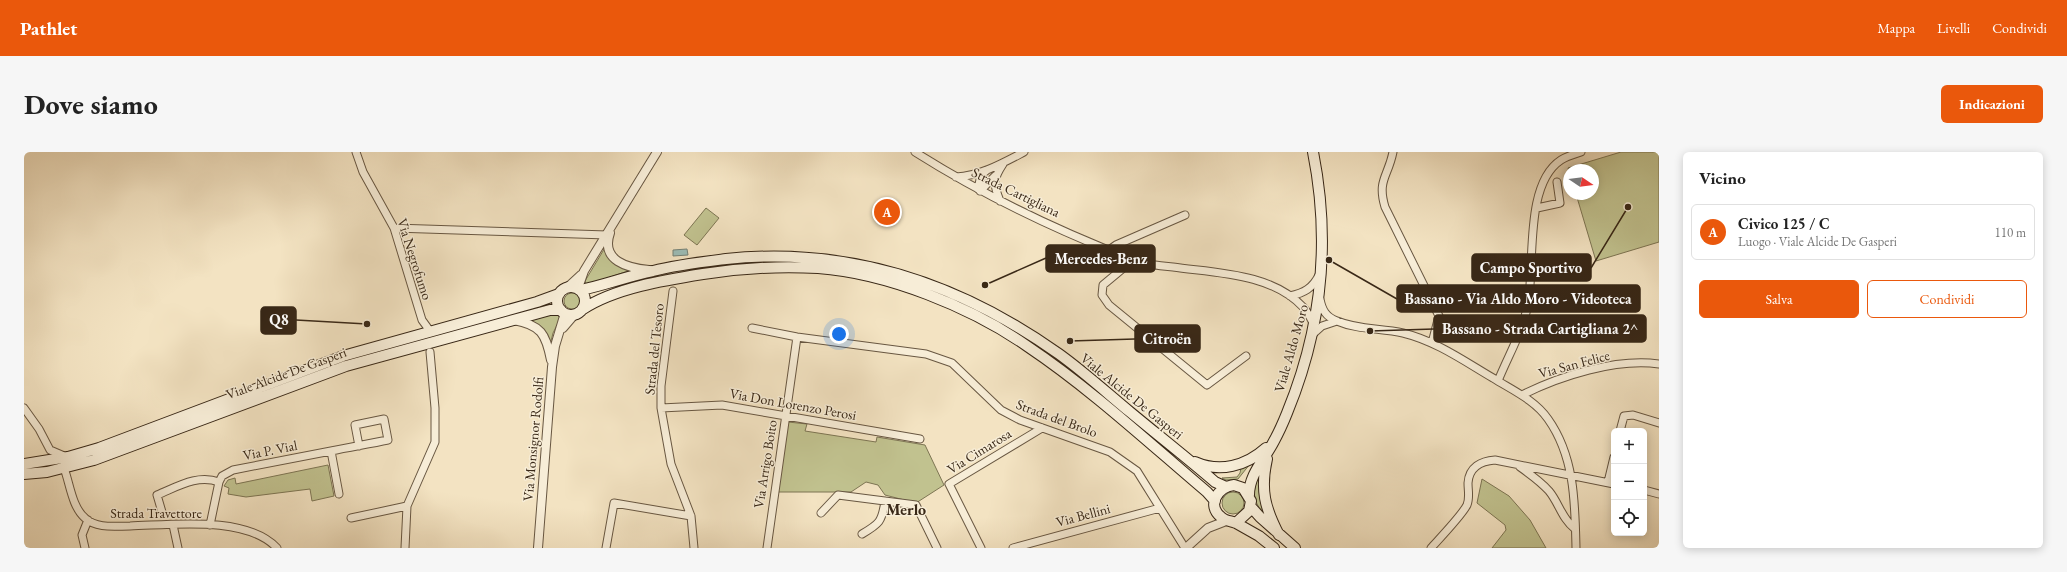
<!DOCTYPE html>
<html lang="it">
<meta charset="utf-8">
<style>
:root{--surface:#fff;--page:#f6f6f6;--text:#222;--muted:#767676;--line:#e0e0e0;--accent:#ea580c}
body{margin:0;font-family:"EB Garamond",serif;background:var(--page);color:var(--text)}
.controls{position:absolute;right:12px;bottom:12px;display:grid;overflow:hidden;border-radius:6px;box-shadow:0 2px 10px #0003}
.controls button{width:36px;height:36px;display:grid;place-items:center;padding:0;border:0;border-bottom:1px solid var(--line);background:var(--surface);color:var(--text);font:20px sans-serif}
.compass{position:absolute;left:1539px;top:12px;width:36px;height:36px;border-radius:50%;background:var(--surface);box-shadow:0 2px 10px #0003;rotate:103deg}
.you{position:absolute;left:815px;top:182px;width:14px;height:14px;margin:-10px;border:3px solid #fff;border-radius:50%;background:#1a73e8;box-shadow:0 0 0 6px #1a73e833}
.badge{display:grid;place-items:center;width:26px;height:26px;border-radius:50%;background:var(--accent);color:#fff;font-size:13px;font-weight:700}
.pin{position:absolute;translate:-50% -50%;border:2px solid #fff;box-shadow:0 1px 4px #0006}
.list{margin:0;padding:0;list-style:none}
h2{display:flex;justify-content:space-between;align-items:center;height:52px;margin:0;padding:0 16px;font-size:17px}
h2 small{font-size:13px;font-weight:400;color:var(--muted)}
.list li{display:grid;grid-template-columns:26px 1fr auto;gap:12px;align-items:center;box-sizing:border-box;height:56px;margin:0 8px 8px;padding:0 8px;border:1px solid var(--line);border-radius:6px}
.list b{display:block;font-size:15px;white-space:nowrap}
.list p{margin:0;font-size:13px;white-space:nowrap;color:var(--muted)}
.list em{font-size:13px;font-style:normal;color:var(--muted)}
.actions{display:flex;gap:8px;padding:12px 16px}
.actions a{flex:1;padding:9px 0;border:1px solid var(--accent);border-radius:6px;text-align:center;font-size:14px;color:var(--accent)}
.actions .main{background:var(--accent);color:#fff}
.icon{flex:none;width:22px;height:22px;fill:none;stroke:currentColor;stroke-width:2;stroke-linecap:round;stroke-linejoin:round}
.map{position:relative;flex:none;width:1635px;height:396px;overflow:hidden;border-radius:6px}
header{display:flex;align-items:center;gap:24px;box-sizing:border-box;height:56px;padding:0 20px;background:var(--accent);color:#fff}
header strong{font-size:19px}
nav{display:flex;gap:22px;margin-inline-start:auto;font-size:14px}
.intro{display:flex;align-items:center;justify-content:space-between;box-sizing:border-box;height:96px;padding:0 24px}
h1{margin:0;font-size:28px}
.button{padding:10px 18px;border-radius:6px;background:var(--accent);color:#fff;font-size:14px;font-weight:700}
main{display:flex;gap:24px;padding:0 24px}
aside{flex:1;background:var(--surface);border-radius:6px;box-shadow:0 2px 10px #0003}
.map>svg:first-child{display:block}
.green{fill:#c1c28f;stroke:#7d7553}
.water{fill:#9cbdb7;stroke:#748177}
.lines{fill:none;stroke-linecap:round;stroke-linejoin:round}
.minor-casing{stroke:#685742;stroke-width:9}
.tertiary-casing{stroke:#685742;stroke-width:10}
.secondary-casing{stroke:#392817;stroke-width:12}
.minor{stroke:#f7edd7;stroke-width:7}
.tertiary{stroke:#f7edd7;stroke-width:8}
.secondary{stroke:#f7edd7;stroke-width:10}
.labels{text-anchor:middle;stroke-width:3;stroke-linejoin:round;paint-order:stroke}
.street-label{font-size:14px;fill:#392817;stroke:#f7edd7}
.quarter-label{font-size:16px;font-weight:bold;fill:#392817;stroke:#f7edd7}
.leader{fill:none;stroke:#392817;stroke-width:1.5}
.callout-dot{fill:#392817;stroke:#f7edd7;stroke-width:1.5}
.callout{fill:#392817;stroke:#392817;stroke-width:1.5}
.callout-label{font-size:15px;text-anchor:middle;font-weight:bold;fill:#fff}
</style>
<header>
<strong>Pathlet</strong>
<nav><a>Mappa</a><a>Livelli</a><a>Condividi</a></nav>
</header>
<div class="intro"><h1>Dove siamo</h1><a class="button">Indicazioni</a></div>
<main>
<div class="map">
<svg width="1635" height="396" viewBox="0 0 1635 396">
<rect width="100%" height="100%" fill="#f3e3c2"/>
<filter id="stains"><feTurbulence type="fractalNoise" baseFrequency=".005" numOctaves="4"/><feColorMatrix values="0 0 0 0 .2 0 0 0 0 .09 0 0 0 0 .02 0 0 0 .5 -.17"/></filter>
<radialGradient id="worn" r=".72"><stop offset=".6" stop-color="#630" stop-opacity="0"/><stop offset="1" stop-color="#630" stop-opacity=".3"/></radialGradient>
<path class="green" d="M1597,0h38v90l-63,19 -20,-67h17v-24h-24v2l-1,-4z
M682,56l13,10 -22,27 -13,-10z
M582,94l10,18 12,7 -42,14 -1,-4z
M540 149a8 8 0 1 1 16 0a8 8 0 1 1-16 0Z
M536,160l1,5 -8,16 -3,12c-3,-13 -9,-21 -22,-25z
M764,270l19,2 -2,7 71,11 1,-5 48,8 19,40 -28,18 -31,-8 -7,-10 -12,-3 -15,10h-74z
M1226,312l-12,15 -12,1 -4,-2 15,-1 3,-4 1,-5z
M304,313l6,31 -22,5 -2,-12 -64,8 -18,-3 1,-6 -5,-2 4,-6 7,-2 1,6z
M1237,320l5,43c-15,-13 -14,-27 -5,-43z
M1458,327l27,17 21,24 16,28h-54l14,-18 -1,-5 -28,-22z
M1198 351a11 11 0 1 1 22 0a11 11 0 1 1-22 0Z"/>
<path class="water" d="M663,97l1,6 -15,1v-6z"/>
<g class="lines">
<g class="minor-casing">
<path id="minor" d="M332,0l7,20 31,56 28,92 8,11
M891,0c68,43 141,78 216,107 13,5 28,7 42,8 43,6 98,6 130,40 5,5 8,12 11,18
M1369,0c-5,25 -16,28 -8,55l54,109 -7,27
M932,25c24,-1 47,-14 68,-25
M954,37l3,-14 6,-5
M956,39l15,-15
M976,49c-7,-17 -7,-22 3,-37
M1513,56l23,-5 -3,-21
M370,76l213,7
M1085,98l7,-5 69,-30
M1109,108l-30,25 -1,10 7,10 98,80 39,-29
M649,139l-12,95v22l10,56 20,52 3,32
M1266,144c14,-3 23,-8 29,-21
M1296,147c2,11 6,18 17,22 21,9 44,7 66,12 33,8 61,28 90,45 19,12 42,22 55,41 27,38 27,85 28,129
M728,176l45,9 129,17 26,9 49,47 19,10 90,32 27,19 48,77
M1288,183l10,-9 15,-5
M1474,229c10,-25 25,-50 30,-77 7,-39 -4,-120 33,-144 6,-4 14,-6 20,-8
M1498,243c38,-19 94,-37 137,-31
M0,256l15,21 11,21 14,6
M637,256l61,-3 198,34
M1596,279l4,-15 9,-1 26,8
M307,299l8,43
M1496,315c10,7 20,14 29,24 10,12 13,28 26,38
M40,316c6,16 8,39 21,50 12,11 30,8 45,8 41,-1 116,-11 147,22
M1584,330l6,-25
M1620,338l15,4
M138,360l-5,-17c20,-8 40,-21 62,-13
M797,361l17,-18 78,10 21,43
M327,366l56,-12
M149,373l5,23
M186,373l9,-43 3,-6 11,-6 98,-19c19,-4 38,-7 57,-11l-4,-21 -29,6 4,21
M838,382c17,-10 20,-12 23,-33
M61,396l-3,-13 6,-15
M381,396l2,-42 28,-64v-34l-5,-56
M582,396l8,-45 77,13
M743,396l30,-211
M957,396l-32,-64 93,-56
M989,396l147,-40
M1407,396c9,-10 31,-33 36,-43 3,-7 1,-14 1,-22 1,-16 13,-22 27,-23l119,24"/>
</g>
<g class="tertiary-casing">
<path id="tertiary" d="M586,81c-10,28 18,35 39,37
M544,135l13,-12
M554,136l6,-17 73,-119
M490,168c27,5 32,14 37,40
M539,176l12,-14
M514,396l14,-181 3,-21 10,-33
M1162,396l22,-20 18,-7"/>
</g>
<g class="secondary-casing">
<path id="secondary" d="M533 149a14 14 0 1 1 28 0a14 14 0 1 1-28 0Z
M557,138c24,-5 47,-14 72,-19 23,-6 49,-9 73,-12 124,-13 233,24 333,95 25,18 48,39 71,58 29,24 57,46 85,70l11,5
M559,157c32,-21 82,-29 120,-35 38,-6 77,-8 115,-6 69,5 153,39 209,78 64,43 121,96 180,146l8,9
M1243,307c-7,31 -2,49 12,76
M1171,310c25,11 51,4 71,-14
M0,312l44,-7 31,-9 244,-92 194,-54 22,-8
M0,322l23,-2 47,-12 252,-94 204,-56h11
M1210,333l9,3 8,13 -2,10 -13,12c-5,-2 -11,-2 -15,-6 -15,-12 -3,-30 13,-32z
M1225,343c0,-21 16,-36 25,-54 5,-9 9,-18 13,-28 35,-85 44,-171 26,-261
M1227,355l9,10 35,31
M1212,371l23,13 15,12"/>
</g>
<use href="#minor" class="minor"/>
<use href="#tertiary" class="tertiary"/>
<use href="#secondary" class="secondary"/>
</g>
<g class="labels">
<g class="street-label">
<text transform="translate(992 40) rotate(26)" y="5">Strada Cartigliana</text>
<text transform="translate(391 107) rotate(72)" y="5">Via Negrofumo</text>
<text transform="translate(1267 196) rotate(-74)" y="5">Viale Aldo Moro</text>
<text transform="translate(630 197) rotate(-84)" y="5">Strada del Tesoro</text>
<text transform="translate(1550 212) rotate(-15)" y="5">Via San Felice</text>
<text transform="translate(262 221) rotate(-20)" y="5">Viale Alcide De Gasperi</text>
<text transform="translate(1108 244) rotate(39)" y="5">Viale Alcide De Gasperi</text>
<text transform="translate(769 252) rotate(10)" y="5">Via Don Lorenzo Perosi</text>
<text transform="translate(1033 266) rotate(20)" y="5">Strada del Brolo</text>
<text transform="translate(509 287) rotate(-85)" y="5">Via Monsignor Rodolfi</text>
<text transform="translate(246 298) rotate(-11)" y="5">Via P. Vial</text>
<text transform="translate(955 299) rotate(-32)" y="5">Via Cimarosa</text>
<text transform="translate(741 312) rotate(-81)" y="5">Via Arrigo Boito</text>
<text x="132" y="366">Strada Travettore</text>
<text transform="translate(1059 363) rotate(-15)" y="5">Via Bellini</text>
</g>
<g class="quarter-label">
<text x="882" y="363">Merlo</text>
</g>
</g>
<path class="leader" d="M961 133L1022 106M1604 55L1567 116M1305 108L1373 147M343 172L272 168M1346 179L1410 177M1046 189L1111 187"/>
<g class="callout-dot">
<circle cx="961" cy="133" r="4"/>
<circle cx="1604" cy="55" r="4"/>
<circle cx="1305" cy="108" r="4"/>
<circle cx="343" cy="172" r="4"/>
<circle cx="1346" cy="179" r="4"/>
<circle cx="1046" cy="189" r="4"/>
</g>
<g class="callout">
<rect x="1022" y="93" width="109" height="27" rx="4"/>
<rect x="1448" y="102" width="119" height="27" rx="4"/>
<rect x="1373" y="133" width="243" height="27" rx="4"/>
<rect x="237" y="155" width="35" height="27" rx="4"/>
<rect x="1410" y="163" width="212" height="27" rx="4"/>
<rect x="1111" y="173" width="65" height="27" rx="4"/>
</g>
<g class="callout-label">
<text x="1077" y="112">Mercedes-Benz</text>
<text x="1507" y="121">Campo Sportivo</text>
<text x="1494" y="152">Bassano - Via Aldo Moro - Videoteca</text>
<text x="255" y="173">Q8</text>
<text x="1516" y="182">Bassano - Strada Cartigliana 2^</text>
<text x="1143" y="192">Citroën</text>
</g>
<rect width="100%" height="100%" filter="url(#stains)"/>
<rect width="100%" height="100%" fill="url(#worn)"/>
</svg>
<div class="controls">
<button>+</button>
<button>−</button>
<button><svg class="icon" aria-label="locate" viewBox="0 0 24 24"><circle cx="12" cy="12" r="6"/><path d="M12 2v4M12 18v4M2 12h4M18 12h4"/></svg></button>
</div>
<svg class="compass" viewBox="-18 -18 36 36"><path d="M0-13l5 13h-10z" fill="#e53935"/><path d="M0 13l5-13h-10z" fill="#767676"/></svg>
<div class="you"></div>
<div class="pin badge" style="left:863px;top:60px">A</div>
</div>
<aside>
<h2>Vicino<small></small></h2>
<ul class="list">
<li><span class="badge">A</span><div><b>Civico 125 / C</b><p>Luogo · Viale Alcide De Gasperi</p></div><em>110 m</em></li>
</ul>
<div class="actions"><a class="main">Salva</a><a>Condividi</a></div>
</aside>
</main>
